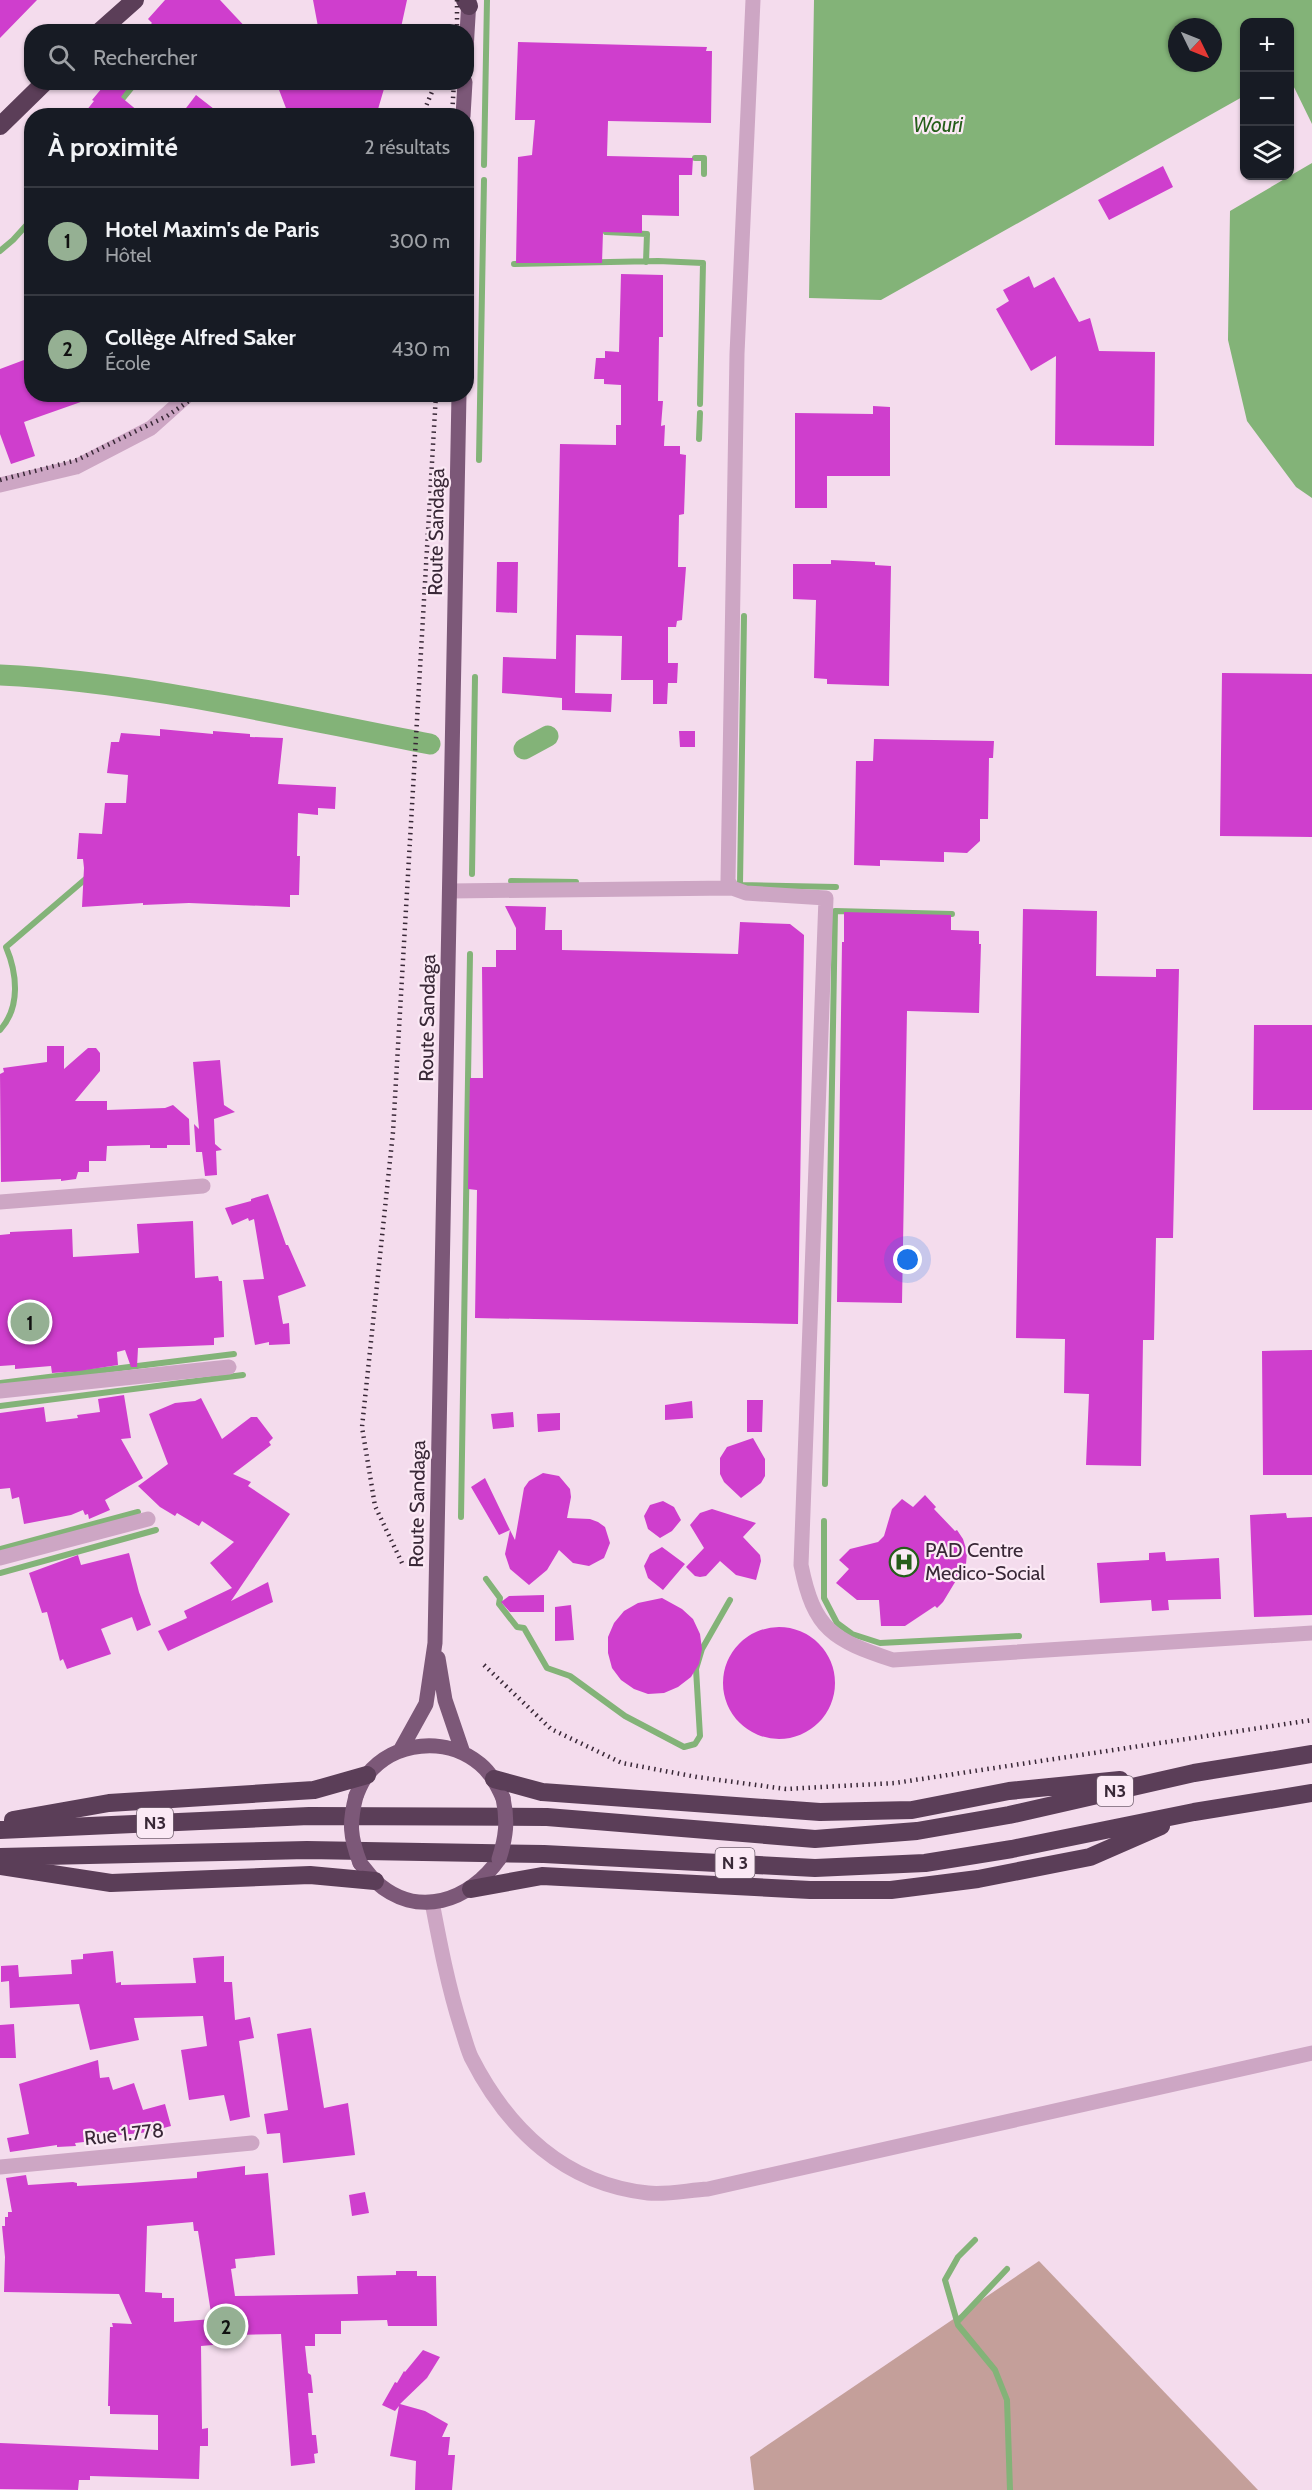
<!DOCTYPE html>
<html lang="fr">
<meta charset="utf-8">
<style>
:root{--surface:#171b24;--page:#20242c;--text:#f1f3f6;--muted:#9ea1a6;--line:#363941;--accent:#95b093}
body{margin:0;font-family:Cabin,sans-serif;background:var(--page);color:var(--text)}
.controls{position:absolute;right:18px;top:18px;display:grid;overflow:hidden;border-radius:12px;box-shadow:0 2px 4px #0004}
.controls button{width:54px;height:54px;display:grid;place-items:center;padding:0;border:0;border-bottom:2px solid var(--line);background:var(--surface);color:var(--text);font:30px sans-serif}
.compass{position:absolute;left:1168px;top:18px;width:54px;height:54px;border-radius:50%;background:var(--surface);box-shadow:0 2px 4px #0004;rotate:133deg}
.you{position:absolute;left:908px;top:1260px;width:21px;height:21px;margin:-15px;border:4px solid #fff;border-radius:50%;background:#1a73e8;box-shadow:0 0 0 9px #1a73e833}
.badge{display:grid;place-items:center;width:39px;height:39px;border-radius:50%;background:var(--accent);color:#111;font-size:20px;font-weight:700}
.pin{position:absolute;translate:-50% -50%;border:3px solid #fff;box-shadow:0 2px 6px #0006}
.list{margin:0;padding:0;list-style:none}
h2{display:flex;justify-content:space-between;align-items:center;height:78px;margin:0;padding:0 24px;font-size:26px}
h2 small{font-size:20px;font-weight:400;color:var(--muted)}
.list li{display:grid;grid-template-columns:39px 1fr auto;gap:18px;align-items:center;box-sizing:border-box;height:108px;padding:0 24px;border-top:2px solid var(--line)}
.list b{display:block;font-size:22px;white-space:nowrap}
.list p{margin:0;font-size:20px;white-space:nowrap;color:var(--muted)}
.list em{font-size:20px;font-style:normal;color:var(--muted)}
.icon{flex:none;width:33px;height:33px;fill:none;stroke:currentColor;stroke-width:2;stroke-linecap:round;stroke-linejoin:round}
.map{position:relative;flex:none;width:1312px;height:2490px;overflow:hidden}
.search{position:absolute;background:var(--surface);box-shadow:0 2px 4px #0004;left:24px;top:24px;width:450px;height:66px;display:flex;align-items:center;gap:15px;box-sizing:border-box;padding:0 21px;border-radius:24px;color:var(--muted);font-size:22px}
.panel{position:absolute;background:var(--surface);box-shadow:0 2px 4px #0004;left:24px;top:108px;width:450px;height:294px;border-radius:24px}
.map>svg:first-child{display:block}
.green{fill:#c49f9a}
.water{fill:#83b378;fill-rule:evenodd}
.lines{fill:none;stroke-linecap:round;stroke-linejoin:round}
.stream{stroke:#83b378;stroke-width:6}
.canal{stroke:#83b378;stroke-width:21}
.building{fill:#cf3ecd;fill-rule:evenodd}
.street{stroke:#cda6c4;stroke-width:15}
.primary{stroke:#7c5878;stroke-width:15}
.highway{stroke:#5b3e58;stroke-width:18}
.rail{stroke:#392837;stroke-width:4.5;stroke-dasharray:1.5 4.5;stroke-linecap:butt}
.primary-bridge{stroke:#7c5878;stroke-width:15}
.labels{text-anchor:middle;stroke-width:4.5;stroke-linejoin:round;paint-order:stroke}
.shield{fill:#fbe9f5;stroke:#736270;stroke-width:1.5}
.shield-label{font-size:18px;font-weight:bold;fill:#392837}
.street-label{font-size:20px;fill:#392837;stroke:#fbe9f5}
.poi-label{font-size:20px;fill:#392837;stroke:#fbe9f5;text-anchor:start}
.water-label{font-size:21px;font-style:italic;fill:#255e1a;stroke:#fbe9f5}
</style>
<div class="map">
<svg width="1312" height="2490" viewBox="0 0 1312 2490">
<rect width="100%" height="100%" fill="#f4dced"/>
<path class="green" d="M1039,2261l219,229h-504l-4,-33z"/>
<path class="water" d="M814,0h498v124l-22,-45v-57h-46v74l-363,204 -72,-2zM1177,27h36v36h-36z
M1312,163v335l-16,-11 -49,-66 -19,-81 2,-129z"/>
<g class="lines">
<path class="stream" d="M119,103l17,-21
M695,158h9v16
M484,165l3,-165
M606,232l41,2 -1,28
M0,251l13,-11 19,-21
M514,264l144,-3 45,2 -3,141
M699,439l1,-26
M479,460l5,-280
M744,616l-4,269 96,2
M472,874l3,-197
M511,881l65,1
M0,1030c21,-23 17,-57 6,-83l83,-71
M0,1383l234,-29
M0,1406l243,-31
M825,1484l10,-573 117,3
M461,1517l9,-563
M824,1521v77l13,25 15,11 28,9 139,-7
M0,1549l138,-37
M0,1573l156,-43
M486,1579l14,19 -1,6 18,23 7,1 23,40 23,8 55,40 59,31 11,-3 5,-8 -4,-67 6,-20 28,-49
M975,2240l-17,17 -13,23 13,45 37,45 12,30 3,90
M958,2321l49,-52"/>
<path class="canal" d="M0,675c145,7 288,42 430,69
M524,749l24,-13"/>
</g>
<path class="building" d="M0,0h37l-37,38z
M165,0h55l30,32h-107l9,-9 -4,-4z
M313,0h94l-7,32h-81z
M518,42l189,5 -1,4h6l-1,72 -103,-2 -1,35 86,2 -1,17h-13v41l-37,-1v18l-39,-1 -1,31h-86l2,-106 14,-2 3,-35h-20z
M107,82h25l-11,15 23,19h-62l12,-15 -2,-1z
M276,82h110l-10,34h-87z
M196,95l27,21h-43z
M1163,166l10,21 -64,33 -11,-20z
M621,274l42,1v62h-4l-1,64h5l-2,25 4,-1 -1,21h16v8l6,1 -2,59 -5,1 -1,52h8l-4,53 -5,1 -1,6h-8v36h10l-1,20h-9l-1,21h-14v-24h-32l1,-44 -46,-1 -1,58 37,1 -1,18 -49,-2v-12l-60,-5 1,-36 53,2 4,-215 56,1v-20h5v-40l-17,-1v-5h-10l2,-21h9v-7l14,1z
M1029,276l5,12 20,-11 25,45 11,-4 9,33 56,1 -1,94 -99,-1 1,-89 -25,15 -35,-62 13,-8 -6,-11z
M32,357v37h63v3l-71,25 11,34 -24,8 -11,-30v-65z
M873,406l17,1v69h-63v32h-32v-95l78,1z
M831,560l44,2v3l16,1 -2,120 -62,-2v-5l-13,-1 2,-78 -23,-1v-35h38z
M497,562h21l-1,51 -21,-1z
M1222,673l90,1v163l-92,-1z
M160,729l53,5v-3l37,3v3l33,1 -5,46 58,3 -1,22 -17,-1v7l-20,-2 -1,43h3l-1,39h-9v12l-101,-4 -46,2v-2l-61,4 2,-39 -1,-9h-6l2,-26 23,1 3,-31h21l2,-28 -21,-2 4,-31h8l2,-9 39,3z
M679,731h16v16h-15z
M874,739l120,2 -1,17h-4l-1,61h-8v22l-13,12 -23,-1v10l-64,-2v6l-26,-1 2,-104h17z
M505,906l41,1 -1,23h17v20l176,4 2,-32 50,2 14,11 -6,389 -323,-6 2,-128 -9,-1 2,-111h13l-1,-111h14v-17h20v-22z
M1023,909l74,2 -1,65 60,1v-8h23l-6,269h-17l-2,102h-11l-2,126 -55,-1 3,-71 -25,-1 1,-54 -49,-1z
M844,912l107,3v15l28,1v13h2l-2,69 -72,-2 -5,292 -65,-1 5,-360h2z
M1254,1025h58v85h-59z
M47,1046h17v23l24,-21h8l4,5v18l-25,30h32v9l58,-2 8,-3 16,14 1,26h-23v3h-17v-3l-43,1 -1,15h-17v11h-11l-2,7 -15,2v-2l-60,3 -1,-108 4,-2 -1,-4 44,-6z
M220,1060l4,45 11,7 -21,7 1,25 7,6 -6,1 1,24 -12,1 -3,-24h-6l-2,-28 5,5 -6,-67z
M268,1194l18,51h2l18,41 -28,10 5,28 6,-1 1,21 -21,1v-3l-14,3 -12,-65 21,-1 -10,-60 -5,2 -1,-3 -16,7 -7,-17 26,-7v-2z
M193,1221l2,57 23,-2 1,5h3l2,56 -10,1v7l-76,3 -1,19h-6l-6,-17 -8,2 1,13 -39,6 -27,2 -1,-7 -36,3v-4l-15,1v-131l10,-1v-2l62,-3 1,28 66,-4 -2,-29z
M1312,1350v125h-49l-1,-124z
M124,1395l7,43 -10,1 22,39 -38,22 5,10 -21,9 -1,-5 -3,1 -2,-5 -12,5 -47,9 -5,-27 -7,2 -2,-11 -10,1v-76l44,-6 2,15 32,-4 -1,-3 23,-3 -2,-13z
M201,1398l21,41 29,-22h6l16,21 -4,4 2,3 -38,29 18,8 -3,4 42,28 -59,87 37,-19 5,20 -105,49 -10,-20 29,-13 -3,-7 48,-23 -22,-25 24,-21 -32,-21 -3,5 -22,-13 -2,3 -15,-9 -22,-21 30,-22 -19,-50 26,-11 20,-2z
M747,1400h16l-1,32h-15z
M692,1401l1,17 -28,2v-15z
M513,1412l1,15 -21,2 -2,-15z
M560,1413v17l-22,2 -1,-18z
M753,1438l12,21v17l-4,7 -20,15 -17,-16 -4,-8v-16l7,-11z
M543,1473l16,3 11,13 1,8 -4,21 23,1 8,3 7,5 5,16 -6,15 -15,8 -16,-3 -14,-13 -12,20 -18,15 -19,-16 -5,-15 5,-24 5,10 9,-52 5,-7z
M485,1478l25,52 -11,5 -28,-48z
M925,1495l11,12 -2,2 21,22 2,-1 6,9 4,13 -1,12 -23,38 -6,6 -2,-2 -30,20h-24l-2,-26h-22l-21,-17 13,-14 -10,-9 11,-11 28,-7 6,-6 8,-27 10,-10 11,8z
M663,1501l11,6 7,13 -9,11 -12,7 -12,-9 -4,-13 6,-11z
M712,1509l44,14 -13,14 17,18 1,6 -5,19 -20,-5 -16,-14 -14,15 -6,1 -5,-1 -9,-9 18,-19 -14,-23 10,-12z
M1286,1513l1,5 25,-1v98l-58,2 -4,-102z
M662,1547l23,17 -22,26 -15,-12 -4,-12 6,-12z
M1165,1552l1,9 53,-3 2,41 -53,1 1,10 -17,1 -1,-11 -51,3 -3,-40 52,-3v-7z
M129,1553l10,39 12,33 -14,6 -5,-14 -31,12 10,25 -44,15 -4,-10 -3,2 -13,-49 -5,1 -13,-40 49,-18 3,10z
M544,1595v17h-34l-9,-10 8,-6z
M662,1598l20,11 11,10 7,15 2,15 -3,15 -8,13 -13,10 -14,6 -16,1 -14,-5 -13,-9 -9,-12 -4,-15v-16l6,-14 10,-12 14,-8z
M571,1605l3,35 -19,1v-34z
M723 1683a56 56 0 1 1 112 0a56 56 0 1 1-112 0Z
M113,1951l3,32 5,-1v3l75,-2 -3,-25 31,-2v26h8l3,38 15,-3 4,21 -15,3 11,76 -20,4 -6,-26 -35,5 -8,-50 26,-4 -4,-30 -69,2 5,22 -49,10 -11,-46 -69,4 -1,-27 -8,1v-16l17,-1 1,12 53,-3 -1,-14 12,-1v-5z
M14,2024l2,34h-16v-33z
M311,2028l13,80 24,-5 7,52 -72,8 -3,-30 -13,1 -3,-20 24,-4 -11,-76z
M98,2060l2,18 9,-1 4,13 21,-7 9,27 22,-6 6,22 -22,6 -65,7v3l-9,1 1,3 -19,1v-2l-47,7 -3,-14 22,-4 -10,-50z
M245,2166v9l23,-2 7,82 -40,4 1,9 -5,1 4,27 123,-2 -1,-18 39,-1v-4h21v5h19l1,50h-49l-1,-6 -46,1v13h-26v12h-10l3,27 3,2 2,18h-5l4,42h4l2,18 -4,1 1,9 -24,3 -10,-132 -46,1 1,8 -35,3 1,83 6,-1v18h-8l-1,33 -109,-3v4h-11l-1,10 -78,-1v-46l158,7v-35l-48,-1v-8h-2l2,-79h3l-1,-4 20,1 -13,-30 -115,-2 1,-35 -3,-31h3v-9h3v-5h4l-6,-34 20,-3 2,10 45,-3 4,1v3l53,-3 67,-5v-6zM193,2222l1,9h4l14,88 -38,3v-24h-12v-5l-17,-1 2,-66z
M365,2192l4,21 -17,3 -3,-21z
M423,2350l17,7 -13,21 -27,26 25,7 23,13 -6,13h8l-2,18h7l-3,35h-37l1,-29 -26,-5 9,-50 -4,5 -13,-6 13,-23 2,1 7,-12 1,1z"/>
<g class="lines">
<path class="street" d="M0,485l76,-18 75,-39 38,-34
M732,888l-4,-7 9,-527 16,-354
M450,891l282,-3 14,5 80,5 -25,667c13,65 32,75 92,95l419,-27
M0,1202l203,-16
M0,1391l229,-24
M0,1558l148,-39
M432,1902c8,42 16,84 29,125 3,9 6,21 10,30 37,73 94,127 177,136 19,2 41,-3 60,-4l604,-136
M0,2167l252,-24"/>
<path class="primary" d="M466,50l3,-50
M463,116l2,-34
M438,1658l7,42 18,53
M400,1751l26,-47 9,-61 24,-1249
M356,1796c3,-7 6,-15 11,-21 27,-34 79,-39 113,-11 11,9 17,21 23,34
M360,1863c5,6 10,13 15,18 42,39 95,20 124,-22"/>
<path class="highway" d="M465,0l4,6
M99,32l36,-32
M0,126l45,-44
M494,1779l48,13 278,20 92,-2 97,-19 111,-11
M13,1820l96,-17 205,-13 53,-15
M0,1830l309,-14 238,1 268,22 102,-8 92,-16 185,-42 118,-19
M0,1857l307,-7 237,4 271,14 110,-5 87,-14 182,-37 118,-19
M0,1866l111,17 199,-8 65,6
M471,1889l71,-13 268,14h81l87,-11 112,-22 71,-31"/>
<path class="rail" d="M457,0v32
M422,116l14,-34
M452,116l2,-34
M0,480l77,-20 90,-44 32,-22
M402,1563l-27,-57 -13,-79 31,-295 43,-738
M484,1665l67,64 71,34 75,14 89,12 109,-6 417,-63"/>
<path class="primary-bridge" d="M356,1796c-7,27 -6,41 4,67
M499,1859c7,-22 9,-38 4,-61"/>
</g>
<defs>
<g id="hospital-ring" transform="scale(1.5)"><circle r="9.5" fill="#fbe9f5" stroke="#255e1a" stroke-width="1.5"/><path d="M-5-5h3v3.5h4V-5h3V5h-3V1.5h-4V5h-3Z" fill="#255e1a"/></g>
</defs>
<g fill-rule="evenodd">
<use href="#hospital-ring" x="904" y="1562"/>
</g>
<g class="labels">
<g class="shield">
<rect x="1097" y="1776" width="36" height="30" rx="4.5"/>
<rect x="137" y="1808" width="36" height="30" rx="4.5"/>
<rect x="715.5" y="1848" width="39" height="30" rx="4.5"/>
</g>
<g class="shield-label">
<text x="1115" y="1797">N3</text>
<text x="155" y="1829">N3</text>
<text x="735" y="1869">N 3</text>
</g>
<g class="street-label">
<text transform="translate(436 532) rotate(-89)" y="7">Route Sandaga</text>
<text transform="translate(427 1018) rotate(-89)" y="7">Route Sandaga</text>
<text transform="translate(417 1504) rotate(-89)" y="7">Route Sandaga</text>
<text transform="translate(124 2134) rotate(-6)" y="7">Rue 1.778</text>
</g>
<g class="poi-label">
<text x="925" y="1557">PAD Centre<tspan x="925" dy="23">Medico-Social</tspan></text>
</g>
<g class="water-label">
<text x="938" y="132">Wouri</text>
</g>
</g>
</svg>
<div class="controls">
<button>+</button>
<button>−</button>
<button><svg class="icon" aria-label="layers" viewBox="0 0 24 24"><path d="M12 4l9 5-9 5-9-5zM3 14l9 5 9-5"/></svg></button>
</div>
<svg class="compass" viewBox="-18 -18 36 36"><path d="M0-13l5 13h-10z" fill="#e53935"/><path d="M0 13l5-13h-10z" fill="#9ea1a6"/></svg>
<div class="you"></div>
<div class="pin badge" style="left:30px;top:1322px">1</div>
<div class="pin badge" style="left:226px;top:2326px">2</div>
<div class="search"><svg class="icon" aria-label="search" viewBox="0 0 24 24"><circle cx="10" cy="10" r="6"/><path d="M15 15l6 6"/></svg>Rechercher</div>
<section class="panel">
<h2>À proximité<small>2 résultats</small></h2>
<ul class="list">
<li><span class="badge">1</span><div><b>Hotel Maxim's de Paris</b><p>Hôtel</p></div><em>300 m</em></li>
<li><span class="badge">2</span><div><b>Collège Alfred Saker</b><p>École</p></div><em>430 m</em></li>
</ul>
</section>
</div>
